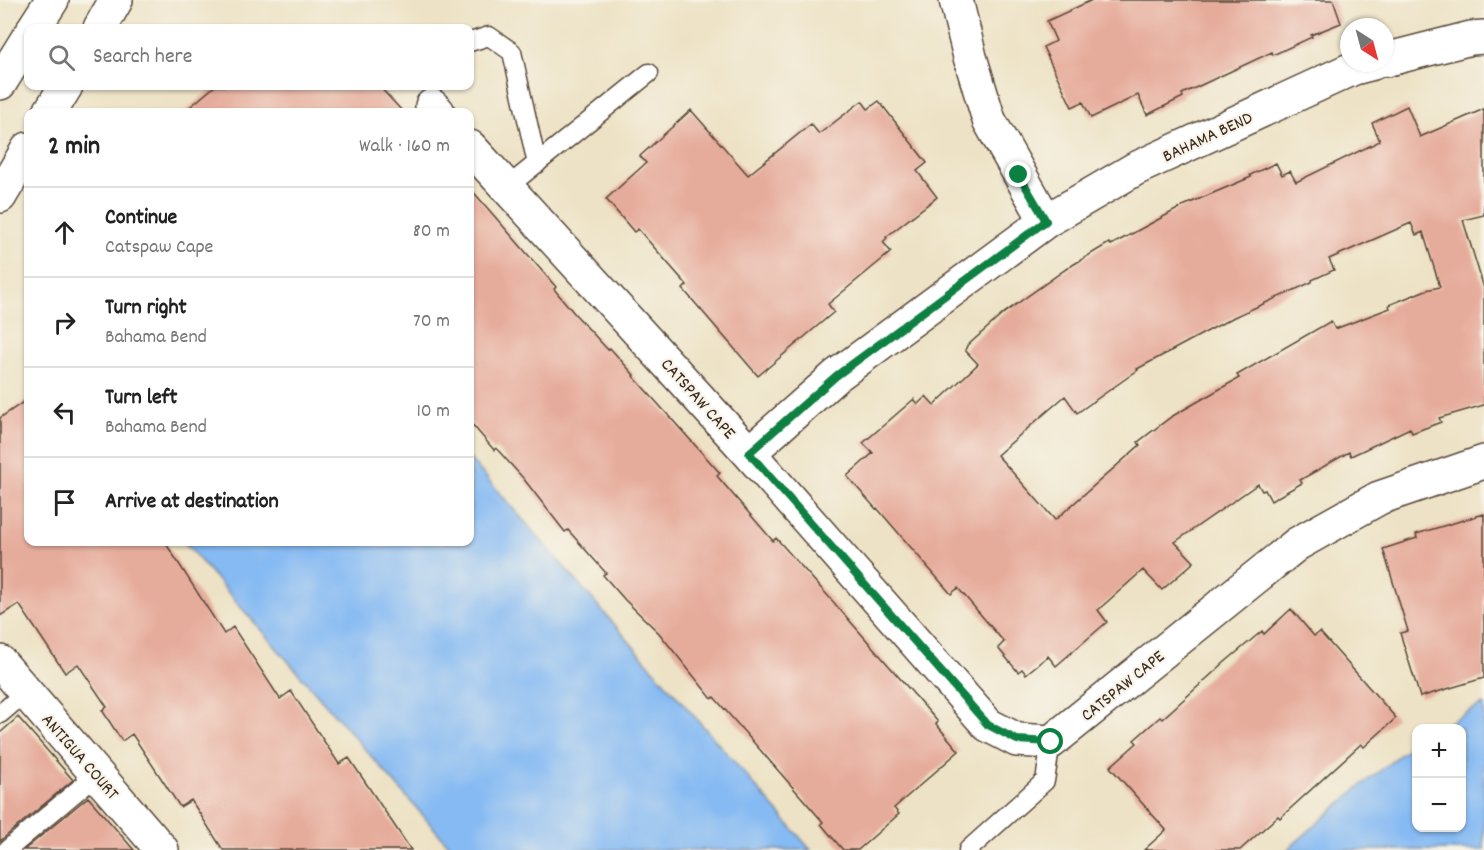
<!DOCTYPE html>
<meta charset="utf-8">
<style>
:root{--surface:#fff;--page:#f6f6f6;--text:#222;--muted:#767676;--line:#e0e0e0}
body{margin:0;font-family:Dekko,sans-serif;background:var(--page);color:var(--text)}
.controls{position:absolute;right:18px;bottom:18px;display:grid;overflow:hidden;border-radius:12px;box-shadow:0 2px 4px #0004}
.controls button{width:54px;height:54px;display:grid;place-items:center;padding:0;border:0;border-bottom:2px solid var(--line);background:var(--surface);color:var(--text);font:30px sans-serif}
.compass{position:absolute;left:1340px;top:18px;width:54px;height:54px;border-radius:50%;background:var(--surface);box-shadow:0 2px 4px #0004;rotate:144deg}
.stop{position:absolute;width:18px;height:18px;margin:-14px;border:4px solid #0b8043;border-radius:50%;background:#fff}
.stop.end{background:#0b8043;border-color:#fff;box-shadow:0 2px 6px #0008}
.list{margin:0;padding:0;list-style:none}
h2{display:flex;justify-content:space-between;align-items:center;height:78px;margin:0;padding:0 24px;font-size:26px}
h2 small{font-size:20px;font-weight:400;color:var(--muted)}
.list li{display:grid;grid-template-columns:39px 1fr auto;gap:18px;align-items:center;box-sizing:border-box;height:90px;padding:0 24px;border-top:2px solid var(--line)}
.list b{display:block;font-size:22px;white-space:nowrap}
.list p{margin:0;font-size:20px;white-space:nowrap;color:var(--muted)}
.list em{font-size:20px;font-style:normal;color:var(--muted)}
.icon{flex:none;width:33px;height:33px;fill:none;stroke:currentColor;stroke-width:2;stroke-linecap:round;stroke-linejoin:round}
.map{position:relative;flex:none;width:1484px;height:850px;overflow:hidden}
.search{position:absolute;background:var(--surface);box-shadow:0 2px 4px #0004;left:24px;top:24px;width:450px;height:66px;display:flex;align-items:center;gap:15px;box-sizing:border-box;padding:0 21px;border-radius:12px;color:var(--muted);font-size:22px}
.panel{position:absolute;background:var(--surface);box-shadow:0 2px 4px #0004;left:24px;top:108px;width:450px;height:438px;border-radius:12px}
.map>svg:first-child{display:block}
.water{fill:#85baf3;stroke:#607288;stroke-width:1.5}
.building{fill:#e6ac9b;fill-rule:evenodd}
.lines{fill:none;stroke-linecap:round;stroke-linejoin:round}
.lane-casing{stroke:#564637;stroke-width:21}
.street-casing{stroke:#564637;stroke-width:36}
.secondary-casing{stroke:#564637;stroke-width:36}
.lane{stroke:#fff;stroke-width:18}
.street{stroke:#fff;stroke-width:33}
.secondary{stroke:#fff;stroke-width:33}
.route{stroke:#0b8043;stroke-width:8}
.labels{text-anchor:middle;stroke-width:4.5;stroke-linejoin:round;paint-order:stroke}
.street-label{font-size:18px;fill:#3b2a1e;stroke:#f7f3e8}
</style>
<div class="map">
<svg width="1484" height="850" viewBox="0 0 1484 850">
<rect width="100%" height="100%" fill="#f7f3e8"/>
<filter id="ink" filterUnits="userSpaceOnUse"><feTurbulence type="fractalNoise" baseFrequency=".0167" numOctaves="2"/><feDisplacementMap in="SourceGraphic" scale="12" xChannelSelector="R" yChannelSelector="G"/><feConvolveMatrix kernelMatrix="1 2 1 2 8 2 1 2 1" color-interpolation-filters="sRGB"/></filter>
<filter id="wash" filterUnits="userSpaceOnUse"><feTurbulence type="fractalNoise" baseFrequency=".008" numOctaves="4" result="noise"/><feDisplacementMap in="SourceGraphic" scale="24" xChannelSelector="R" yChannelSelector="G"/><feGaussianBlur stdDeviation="1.35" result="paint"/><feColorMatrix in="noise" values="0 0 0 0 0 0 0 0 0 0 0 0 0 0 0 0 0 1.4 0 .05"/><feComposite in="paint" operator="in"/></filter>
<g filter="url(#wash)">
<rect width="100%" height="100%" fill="#ede2c5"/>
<path class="water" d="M470,459l341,391h-358l-269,-308h286z
M1484,704v146h-197l71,-62 58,-46v86h46v-100h-24z"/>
<g id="blocks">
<path class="building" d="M1092,0h241l8,23 -30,12 1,2 -39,18 -1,-3 -90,42 1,3 -36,18 -9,-20 -47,23 -8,-16 -11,5 -29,-60 13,-6 -9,-20z
M215,86h164l24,26h-219z
M862,101l6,8 11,-8 48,62 -10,8 20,26 -51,40 1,1 -4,4 8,10 -63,52 6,8 -76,64 -75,-87 4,-4 -49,-56 -4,3 -28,-33 40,-36 -6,-7 51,-46 57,65 63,-51 8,10z
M1407,106l13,31 64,-28v106l-21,5 21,68v117l-45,13 2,4 -29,11 -2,-5 -59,28 -2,-4 -49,28 2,3 -31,18 -6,-11 -3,1 -4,-7 -83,58 19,20 -32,28 -19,-20 -45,40 9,12 -51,44 -8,-10 -22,18 -4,-5 -4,3 -20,-24 6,-6 -46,-54 -7,6 -74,-86 -1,1 -29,-33 26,-23 -10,-10 51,-44 4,5 8,-8 8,9 44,-41 -13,-14 2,-4 37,-33 62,-44 43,-26 2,2 74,-40 66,-28 -1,-2 26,-12 6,12 8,-4 6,11 84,-41 -8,-18zM1411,223l5,12 7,-3 17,55 -14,3 -37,15 1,3 -55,21 -4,-8 -94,54 2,3 -68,39 -33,25 2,3 -85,75 -58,-65 68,-59 12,17 61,-43 -1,-1 97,-52 78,-35v-2l22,-10 -5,-11z
M470,188l86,99 -2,2 20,24 34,37 2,-2 24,27 -1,1 87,97 -3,3 56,65 3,-3 53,59 109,125 -2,2 23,27 -65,57 5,6 -41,36h-15l-22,-26 2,-2 -109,-125 -2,2 -53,-66 -34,-33 -22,-25 3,-2 -38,-43 -3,2 -42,-54 -27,-30 -2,2 -24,-28z
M28,399v143h137l59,92 9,-7 47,72 11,-8 48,73 10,-6 62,92h-188l-32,-50 -11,7 -48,-73 -10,7 -20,-31 5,-3 -29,-43 -13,9 -46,-69 -19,12v-198z
M1484,514v164l-64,19 -20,-64 8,-2 -25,-82 34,-11 -1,-4z
M1291,609l23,27 6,-4 76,86 -32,29 -3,-3 -81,74 -2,-2 -38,34h-96l22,-20 -56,-63 27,-24 -3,-3 26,-23 2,2 63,-57 37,-31 2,3z
M18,717l55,63 -73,61v-108z
M88,797l46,53h-110z"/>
</g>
</g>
<g filter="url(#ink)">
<use href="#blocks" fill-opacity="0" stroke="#564637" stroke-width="1.5"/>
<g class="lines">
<g class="lane-casing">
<path id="lane" d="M470,42l19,-6 23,16 25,112
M506,188l143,-115
M0,714l26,-22
M7,850l90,-76
M968,850l77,-69 6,-39"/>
</g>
<g class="street-casing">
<path id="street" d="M956,0l14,57 19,63 57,101
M1385,60l86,-22 13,-1
M432,106l6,6
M470,147l279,306 239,272 29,15 34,2 246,-198 82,-46 105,-36
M749,453l87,-77 210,-155 89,-52 219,-101 19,-5
M0,662l162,188"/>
</g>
<g class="secondary-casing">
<path id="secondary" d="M34,28l18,-28
M100,28l16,-28
M0,83l28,-45
M50,112l16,-26
M0,196l28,-47"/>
</g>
<use href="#lane" class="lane"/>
<use href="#street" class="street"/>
<use href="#secondary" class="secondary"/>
</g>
</g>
<g class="lines" filter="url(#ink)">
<path class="route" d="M1019,175l27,46 -210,155 -87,77 239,272 29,15 34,2"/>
</g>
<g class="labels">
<g class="street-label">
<text transform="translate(1207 136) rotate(-25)" y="6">BAHAMA BEND</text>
<text transform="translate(699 398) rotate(48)" y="6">CATSPAW CAPE</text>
<text transform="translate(1122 685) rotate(-39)" y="6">CATSPAW CAPE</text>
<text transform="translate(81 756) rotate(49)" y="6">ANTIGUA COURT</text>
</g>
</g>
</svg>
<div class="controls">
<button>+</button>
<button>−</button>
</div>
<svg class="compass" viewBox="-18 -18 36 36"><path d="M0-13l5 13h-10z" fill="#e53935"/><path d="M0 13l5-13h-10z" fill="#767676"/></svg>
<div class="stop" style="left:1051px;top:742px"></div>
<div class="stop end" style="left:1019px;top:175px"></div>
<div class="search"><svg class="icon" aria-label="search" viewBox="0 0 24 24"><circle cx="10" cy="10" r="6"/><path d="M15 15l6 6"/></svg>Search here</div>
<section class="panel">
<h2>2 min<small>Walk · 160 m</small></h2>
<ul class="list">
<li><svg class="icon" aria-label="ahead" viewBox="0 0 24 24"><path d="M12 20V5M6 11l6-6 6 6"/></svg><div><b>Continue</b><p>Catspaw Cape</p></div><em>80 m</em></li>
<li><svg class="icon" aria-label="right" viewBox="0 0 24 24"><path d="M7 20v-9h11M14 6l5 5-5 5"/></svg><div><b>Turn right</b><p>Bahama Bend</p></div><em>70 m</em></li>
<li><svg class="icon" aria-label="left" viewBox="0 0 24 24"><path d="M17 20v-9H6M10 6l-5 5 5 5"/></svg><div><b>Turn left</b><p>Bahama Bend</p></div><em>10 m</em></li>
<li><svg class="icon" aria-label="arrive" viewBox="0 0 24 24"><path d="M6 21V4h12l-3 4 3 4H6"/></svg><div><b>Arrive at destination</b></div></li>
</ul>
</section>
</div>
